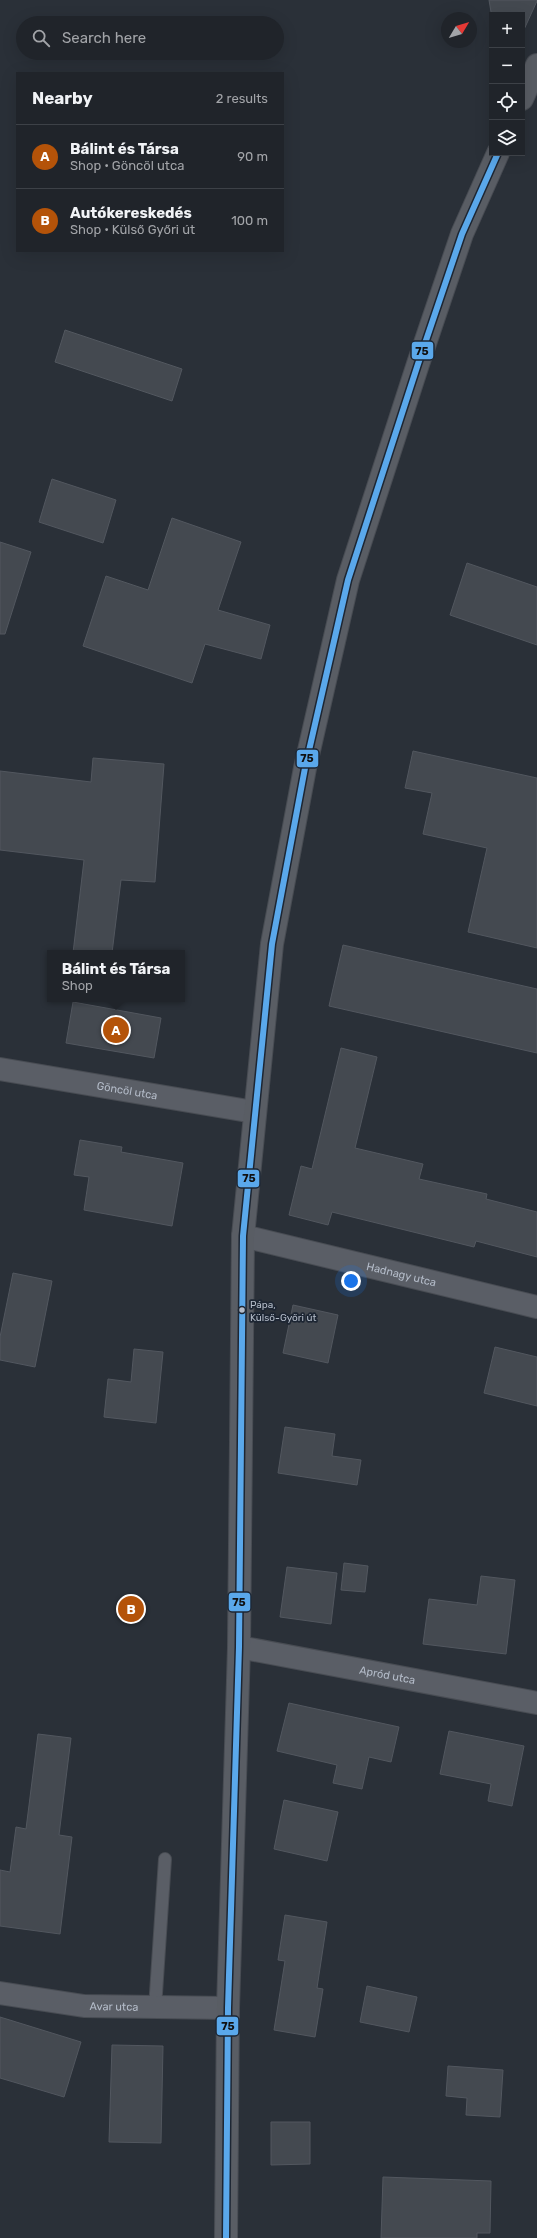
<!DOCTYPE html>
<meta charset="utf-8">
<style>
:root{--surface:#20242a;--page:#2d3036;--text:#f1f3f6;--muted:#a2a4a8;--line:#3d4147;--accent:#b45309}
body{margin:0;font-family:Rubik,sans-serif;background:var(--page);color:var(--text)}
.controls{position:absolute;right:12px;top:12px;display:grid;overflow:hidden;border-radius:0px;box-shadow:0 4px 16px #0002}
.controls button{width:36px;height:36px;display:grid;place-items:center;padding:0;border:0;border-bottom:1px solid var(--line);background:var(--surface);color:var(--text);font:20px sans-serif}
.compass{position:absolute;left:441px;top:12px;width:36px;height:36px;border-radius:50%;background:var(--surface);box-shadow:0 4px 16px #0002;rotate:52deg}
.you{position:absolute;left:351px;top:1281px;width:14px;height:14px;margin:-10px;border:3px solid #fff;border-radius:50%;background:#1a73e8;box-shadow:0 0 0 6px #1a73e833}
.badge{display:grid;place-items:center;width:26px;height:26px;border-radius:50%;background:var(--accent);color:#fff;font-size:13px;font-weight:700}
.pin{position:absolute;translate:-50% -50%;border:2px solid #fff;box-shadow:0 1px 4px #0006}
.popup{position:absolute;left:47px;top:950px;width:138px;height:52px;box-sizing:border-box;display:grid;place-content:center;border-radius:0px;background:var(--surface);filter:drop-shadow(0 1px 3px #0005);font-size:13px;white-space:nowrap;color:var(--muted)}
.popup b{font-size:15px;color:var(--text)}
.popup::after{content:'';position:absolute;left:50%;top:100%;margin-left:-8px;border:8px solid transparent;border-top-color:var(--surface)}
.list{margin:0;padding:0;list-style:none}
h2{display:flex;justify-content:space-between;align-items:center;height:52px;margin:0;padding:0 16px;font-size:17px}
h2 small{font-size:13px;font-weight:400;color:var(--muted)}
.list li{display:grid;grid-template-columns:26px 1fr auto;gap:12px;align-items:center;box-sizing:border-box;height:64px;padding:0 16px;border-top:1px solid var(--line)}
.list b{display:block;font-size:15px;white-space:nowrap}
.list p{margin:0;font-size:13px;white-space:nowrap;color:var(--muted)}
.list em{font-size:13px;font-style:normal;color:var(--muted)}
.icon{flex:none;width:22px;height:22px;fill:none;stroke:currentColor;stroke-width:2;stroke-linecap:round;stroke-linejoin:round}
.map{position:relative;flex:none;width:537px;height:2238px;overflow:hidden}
.search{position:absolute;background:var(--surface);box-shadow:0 4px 16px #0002;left:16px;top:16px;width:268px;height:44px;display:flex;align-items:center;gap:10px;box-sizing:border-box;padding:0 14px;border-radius:22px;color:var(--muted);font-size:15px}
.panel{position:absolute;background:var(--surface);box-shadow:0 4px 16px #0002;left:16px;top:72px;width:268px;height:180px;border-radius:0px}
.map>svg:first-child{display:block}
.building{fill:#444950;stroke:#52575f}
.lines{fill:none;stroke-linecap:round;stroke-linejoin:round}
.service-casing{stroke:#484c53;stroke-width:14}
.minor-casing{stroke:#484c53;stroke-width:24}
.secondary-casing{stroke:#484c53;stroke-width:24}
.service{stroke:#5a5e66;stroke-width:12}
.minor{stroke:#5a5e66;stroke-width:22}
.secondary{stroke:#595d64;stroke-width:22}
.bus-1-casing{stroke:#1d2633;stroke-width:9}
.bus-1{stroke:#5aa8eb;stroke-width:6}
.bus-dot{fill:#b4bcc9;stroke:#1d2633;stroke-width:1.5}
.labels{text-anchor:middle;stroke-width:3.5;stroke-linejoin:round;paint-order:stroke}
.bus-label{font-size:10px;fill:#b4bcc9;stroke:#1d2633;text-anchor:start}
.street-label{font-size:11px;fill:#b4bcc9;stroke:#1d2633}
.line-badge{stroke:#1d2633;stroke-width:1.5}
.pale-badge-label{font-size:11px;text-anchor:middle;font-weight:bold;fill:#111}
</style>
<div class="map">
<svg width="537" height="2238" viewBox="0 0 537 2238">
<rect width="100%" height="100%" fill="#2a3038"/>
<path class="building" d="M489,0h48v1l-15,33v-19h-30v3z
M65,330l117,39 -10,32 -117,-39z
M52,479l64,21 -13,43 -64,-21z
M172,518l69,24 -23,68 52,15 -9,34 -56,-15 -13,39 -109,-37 23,-70 42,14z
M0,542l31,10 -26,82h-5z
M467,563l70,24v58l-87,-30z
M413,751l124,27v170l-69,-16 19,-84 -64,-14 9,-41 -27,-5z
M93,758l71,6 -9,118 -34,-2 -9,73h-39l11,-93 -84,-10v-79l91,11z
M343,945l194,44v64l-208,-47z
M73,1002l88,16 -7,40 -88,-15z
M341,1048l36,9 -22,91 68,16 -4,15 68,15 -1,5 51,13v45l-61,-16 -2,6 -142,-35 -4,13 -39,-10 12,-49 11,3z
M80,1140l42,7 -1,5 62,11 -11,63 -88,-16 5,-33 -15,-2z
M13,1273l39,8 -17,86 -35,-7v-23z
M293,1305l45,10 -10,48 -45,-10z
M495,1347l42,10v49l-53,-13z
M134,1349l29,3 -7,71 -52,-6 4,-38 23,3z
M285,1427l50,7 -3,22 29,4 -4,25 -79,-12z
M344,1563l24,3 -3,26 -24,-2z
M287,1567l50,6 -6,51 -51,-7z
M481,1576l34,4 -9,74 -83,-10 6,-45 48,6z
M289,1703l110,24 -8,35 -22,-5 -7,32 -29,-6 4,-18 -60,-14z
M449,1731l75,15 -12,60 -24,-5 3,-17 -51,-10z
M38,1734l33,4 -12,97 13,2 -12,97 -60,-8v-56l10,2 6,-45 10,2z
M284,1800l54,12 -11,49 -53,-12z
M285,1915l42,7 -10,66 6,1 -8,48 -41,-7 11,-69 -7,-1z
M367,1986l50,11 -8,35 -49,-10z
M0,2017l81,25 -17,55 -64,-19z
M112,2045l51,1 -2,97 -52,-1z
M448,2066l55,4 -3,47 -34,-2 1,-17 -21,-2z
M271,2122h39v42l-39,1z
M383,2177l108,4 -1,52h-13v5h-96z"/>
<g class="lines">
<g class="service-casing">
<path id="service" d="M155,2008l10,-149"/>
</g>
<g class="minor-casing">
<g id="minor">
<path id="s1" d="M0,1069l254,43"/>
<path id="s2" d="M243,1236l294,71"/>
<path id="s3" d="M239,1647l298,56"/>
<path id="s4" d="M0,1993l84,13 144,2"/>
</g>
</g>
<g class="secondary-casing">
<path id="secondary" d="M522,99l15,-34
M226,2238l2,-230 11,-361 4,-411 29,-292 33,-176 43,-188 70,-216 44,-130 36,-81"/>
</g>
<use href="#service" class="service"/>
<use href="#minor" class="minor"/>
<use href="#secondary" class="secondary"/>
<g class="bus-1-casing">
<path id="bus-1" d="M226,2238l2,-230 11,-361 4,-411 29,-292 33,-176 43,-188 70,-216 44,-130 36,-81"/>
</g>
<use href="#bus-1" class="bus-1"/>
</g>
<circle class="bus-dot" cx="242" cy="1310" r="3.5"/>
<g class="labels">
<g class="bus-label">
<text x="250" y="1308">Pápa,<tspan x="250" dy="13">Külső-Győri út</tspan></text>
</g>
<g class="street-label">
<text dy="4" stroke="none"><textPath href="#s1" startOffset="129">Göncöl utca</textPath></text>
<text dy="4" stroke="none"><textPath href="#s2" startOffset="163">Hadnagy utca</textPath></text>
<text dy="4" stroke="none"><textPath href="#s3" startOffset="151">Apród utca</textPath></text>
<text dy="4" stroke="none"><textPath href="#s4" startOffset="115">Avar utca</textPath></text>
</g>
</g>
<g class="line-badge">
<rect x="411" y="341" width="23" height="19" rx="4" fill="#5aa8eb"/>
<rect x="296" y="749" width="23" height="19" rx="4" fill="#5aa8eb"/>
<rect x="237" y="1169" width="23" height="19" rx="4" fill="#5aa8eb"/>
<rect x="228" y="1592" width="23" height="20" rx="4" fill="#5aa8eb"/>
<rect x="216" y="2016" width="23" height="20" rx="4" fill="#5aa8eb"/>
</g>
<g class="pale-badge-label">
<text x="422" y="355">75</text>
<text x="307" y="762">75</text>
<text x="249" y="1182">75</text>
<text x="239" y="1606">75</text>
<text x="228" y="2030">75</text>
</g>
</svg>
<div class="controls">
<button>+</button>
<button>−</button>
<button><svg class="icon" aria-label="locate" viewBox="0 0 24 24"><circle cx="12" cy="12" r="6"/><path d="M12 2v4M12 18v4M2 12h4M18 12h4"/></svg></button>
<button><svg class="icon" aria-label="layers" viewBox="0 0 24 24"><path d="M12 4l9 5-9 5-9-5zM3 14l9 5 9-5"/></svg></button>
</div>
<svg class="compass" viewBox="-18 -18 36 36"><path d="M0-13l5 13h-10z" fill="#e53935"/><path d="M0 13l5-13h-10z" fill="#a2a4a8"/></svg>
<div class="you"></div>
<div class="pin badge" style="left:116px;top:1030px">A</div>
<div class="popup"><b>Bálint és Társa</b>Shop</div>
<div class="pin badge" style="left:131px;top:1609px">B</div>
<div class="search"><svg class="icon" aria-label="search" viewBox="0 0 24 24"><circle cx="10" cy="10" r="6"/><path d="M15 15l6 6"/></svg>Search here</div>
<section class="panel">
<h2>Nearby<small>2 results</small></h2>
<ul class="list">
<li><span class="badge">A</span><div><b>Bálint és Társa</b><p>Shop · Göncöl utca</p></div><em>90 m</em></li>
<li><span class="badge">B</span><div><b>Autókereskedés</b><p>Shop · Külső Győri út</p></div><em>100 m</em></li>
</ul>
</section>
</div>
